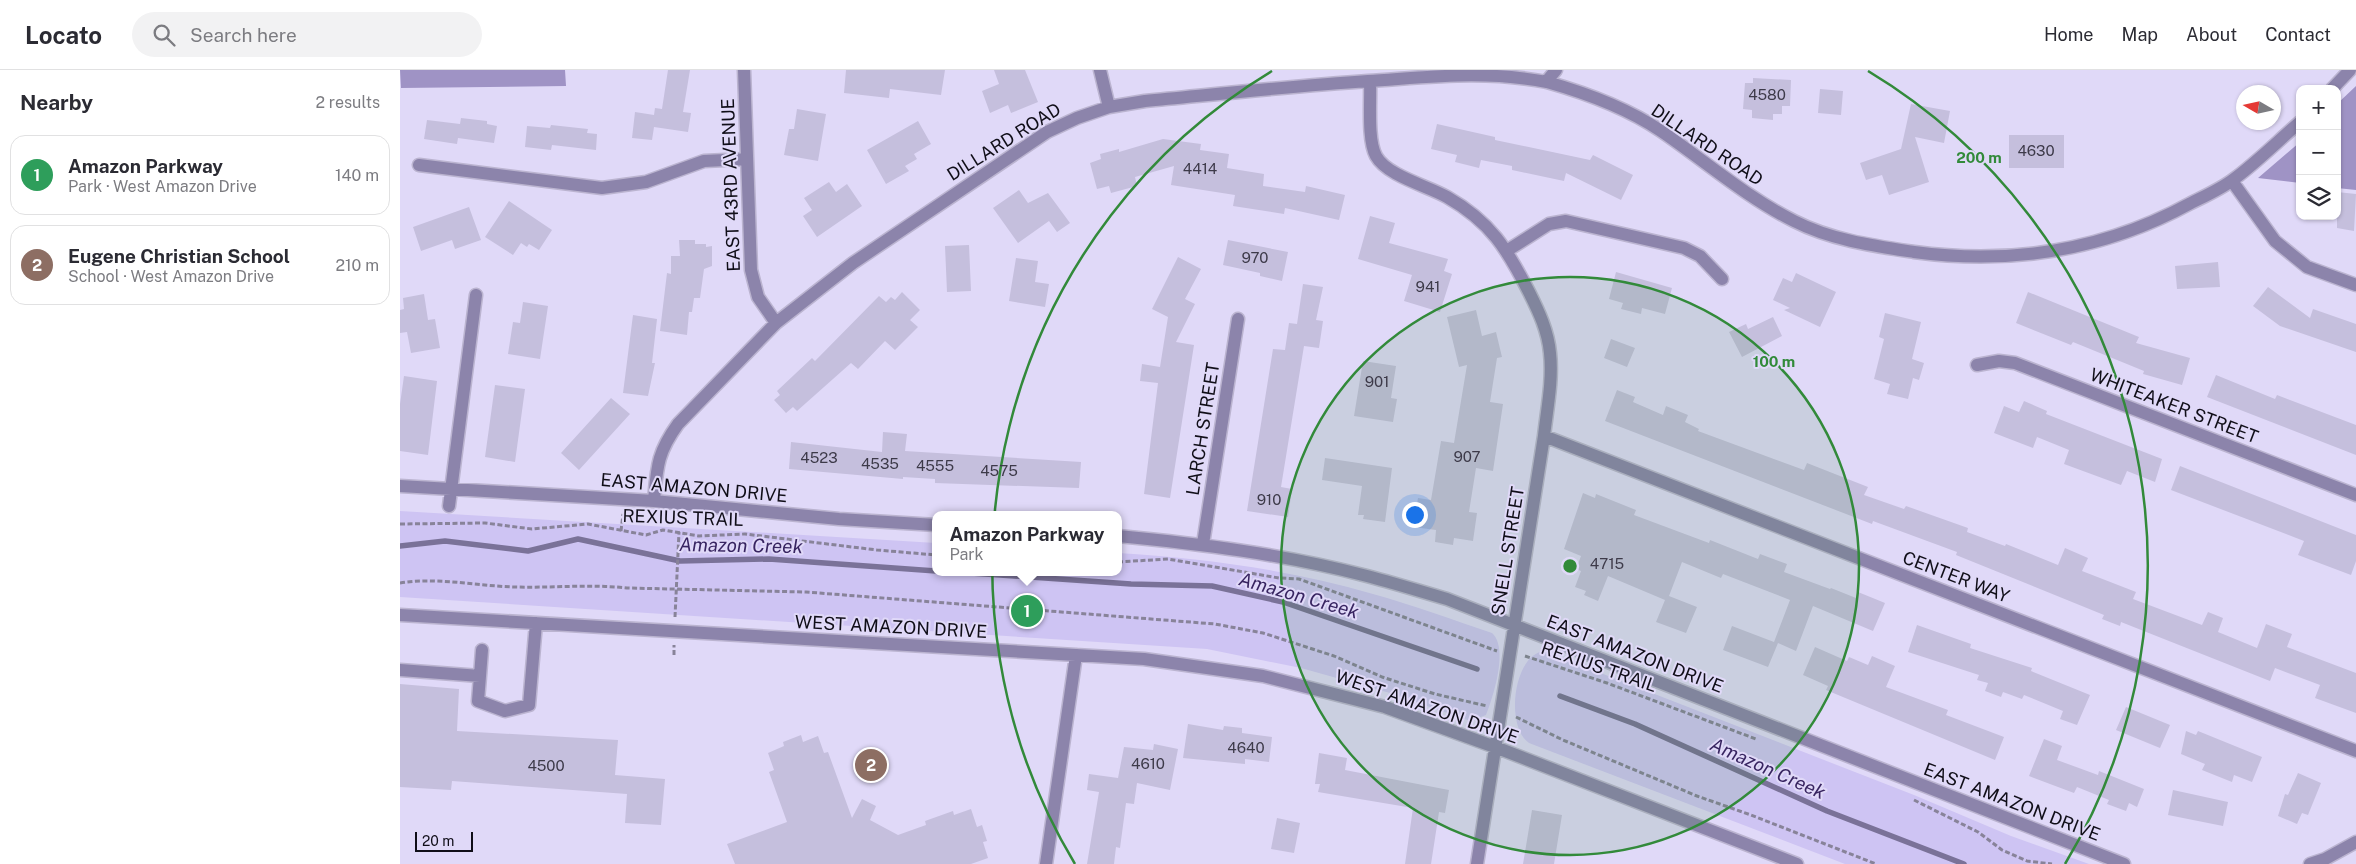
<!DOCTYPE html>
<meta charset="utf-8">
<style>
:root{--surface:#fff;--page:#f2f2f3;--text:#2b2b33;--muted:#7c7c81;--line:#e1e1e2;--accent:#7c3aed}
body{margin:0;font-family:"Public Sans",sans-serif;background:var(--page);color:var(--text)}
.controls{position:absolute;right:15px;top:15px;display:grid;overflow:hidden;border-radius:10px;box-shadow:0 1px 4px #0004}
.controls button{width:45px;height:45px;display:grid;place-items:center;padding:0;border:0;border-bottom:1px solid var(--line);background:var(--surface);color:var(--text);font:25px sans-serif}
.compass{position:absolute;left:1836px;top:15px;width:45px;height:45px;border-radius:50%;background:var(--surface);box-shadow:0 1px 4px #0004;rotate:279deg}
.scale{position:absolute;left:15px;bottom:12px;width:58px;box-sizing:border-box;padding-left:5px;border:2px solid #100e18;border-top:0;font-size:14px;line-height:18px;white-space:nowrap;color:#100e18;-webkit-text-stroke:4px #e0d9f8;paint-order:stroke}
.you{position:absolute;left:1014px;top:444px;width:18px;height:18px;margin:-12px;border:4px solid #fff;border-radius:50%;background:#1a73e8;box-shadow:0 0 0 8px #1a73e833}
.badge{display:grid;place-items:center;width:32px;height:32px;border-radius:50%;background:var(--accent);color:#fff;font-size:16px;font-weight:700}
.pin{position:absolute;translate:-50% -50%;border:2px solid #fff;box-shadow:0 1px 5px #0006}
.popup{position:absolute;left:532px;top:441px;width:190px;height:65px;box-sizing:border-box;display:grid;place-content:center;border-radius:10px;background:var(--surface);filter:drop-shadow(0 1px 4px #0005);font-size:16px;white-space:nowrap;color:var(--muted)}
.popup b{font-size:19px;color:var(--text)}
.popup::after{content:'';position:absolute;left:50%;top:100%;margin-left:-10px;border:10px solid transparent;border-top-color:var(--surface)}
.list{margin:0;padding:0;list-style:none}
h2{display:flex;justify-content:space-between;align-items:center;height:65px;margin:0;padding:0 20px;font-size:21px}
h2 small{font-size:16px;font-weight:400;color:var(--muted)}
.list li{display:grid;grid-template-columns:32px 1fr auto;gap:15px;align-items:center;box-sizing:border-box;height:80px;margin:0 10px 10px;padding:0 10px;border:1px solid var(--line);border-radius:15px}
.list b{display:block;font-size:19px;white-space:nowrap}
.list p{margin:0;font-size:16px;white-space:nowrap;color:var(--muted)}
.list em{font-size:16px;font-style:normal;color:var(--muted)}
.icon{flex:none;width:28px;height:28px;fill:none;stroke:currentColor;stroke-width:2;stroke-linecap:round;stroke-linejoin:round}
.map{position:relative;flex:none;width:1956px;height:794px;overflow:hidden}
header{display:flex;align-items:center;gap:30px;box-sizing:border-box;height:70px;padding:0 25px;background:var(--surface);border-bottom:1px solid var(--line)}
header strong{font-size:24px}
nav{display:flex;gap:28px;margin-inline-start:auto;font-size:18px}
.search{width:350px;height:45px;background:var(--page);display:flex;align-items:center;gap:12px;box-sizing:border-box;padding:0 18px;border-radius:28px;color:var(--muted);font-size:19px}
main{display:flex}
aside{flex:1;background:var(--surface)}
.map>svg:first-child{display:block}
.green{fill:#cec4f3}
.forest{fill:#9f93c5}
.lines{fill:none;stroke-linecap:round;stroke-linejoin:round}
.stream{stroke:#7a7298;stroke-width:5.5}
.building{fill:#c5bfdd}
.minor-casing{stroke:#bbb4d0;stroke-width:15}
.path{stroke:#888399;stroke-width:3;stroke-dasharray:5 2.5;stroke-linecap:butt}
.minor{stroke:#8c84ab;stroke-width:12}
.ring{fill:none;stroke:#328a3a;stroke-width:2.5}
.labels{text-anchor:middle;stroke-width:4;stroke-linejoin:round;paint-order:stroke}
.number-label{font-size:15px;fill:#3d3a49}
.street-label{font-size:18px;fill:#100e18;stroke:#e0d9f8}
.water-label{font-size:19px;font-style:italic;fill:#382561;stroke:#e0d9f8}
.centre{fill:#328a3a;stroke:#e0d9f8;stroke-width:2.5}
.ring-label{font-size:15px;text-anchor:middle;font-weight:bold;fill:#328a3a;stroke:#e0d9f8;stroke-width:4;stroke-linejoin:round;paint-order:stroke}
</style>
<header>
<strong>Locato</strong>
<div class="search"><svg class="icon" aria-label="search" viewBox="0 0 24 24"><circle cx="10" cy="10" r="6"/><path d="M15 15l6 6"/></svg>Search here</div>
<nav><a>Home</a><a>Map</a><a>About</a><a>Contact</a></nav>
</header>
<main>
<aside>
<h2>Nearby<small>2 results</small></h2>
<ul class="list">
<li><span class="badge" style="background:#2e9e5b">1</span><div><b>Amazon Parkway</b><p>Park · West Amazon Drive</p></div><em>140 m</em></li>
<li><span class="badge" style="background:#8d6e63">2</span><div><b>Eugene Christian School</b><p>School · West Amazon Drive</p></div><em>210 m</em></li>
</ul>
</aside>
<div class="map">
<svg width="1956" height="794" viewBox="0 0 1956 794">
<rect width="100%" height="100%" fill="#e0d9f8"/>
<path class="green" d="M0,441l536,32v29h182v-19c85,5 173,17 255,41 40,11 80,26 119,39 17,15 1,64 -6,82l-16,6 -80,-28 -89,-25 -94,-19 -807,-52z
M1144,581l370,144 97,41 78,28h-244l-316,-121c-24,-16 -16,-88 15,-92z"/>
<path class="forest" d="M0,0h165l1,16 -165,2z
M1956,16v104l-19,-2v-84z
M1900,72v41l-42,-5z"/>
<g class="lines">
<path class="stream" d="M0,476l45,-5 83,10 50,-12 102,22 89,-2 167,12
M556,502l175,12 81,2 71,16 194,67
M1160,626l75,28 192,87 137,53"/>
</g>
<path class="building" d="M268,0h22l-7,42 8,1 -3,19 -34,-5 -2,13 -20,-2 3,-26 19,3 1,-7 7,1z
M446,0h99l-4,25 -51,-6 -1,9 -45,-5z
M594,0h31l13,32 -27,11 -3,-8 -18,8 -8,-22 17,-7z
M1353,8l38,2 -1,26h-8v8h-9v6l-21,-2v-8l-9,-1 2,-26h8z
M1420,19l23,2 -2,24 -23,-2z
M1511,34l39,7 -6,32 -29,-6 14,45 -40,13 -7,-20 -16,5 -6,-17 41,-14z
M397,39l29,5 -8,47 -34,-6 5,-26h5z
M61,48l26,3v3l10,2 -3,17 -36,-5 -1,6 -33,-5 3,-19 33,4z
M518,51l13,23 -17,10 3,5 -12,7 4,5 -23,13 -19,-34z
M1037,54l58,13v3l95,20 3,-5 40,20 -12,25 -55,-27 -2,8 -52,-11v-4l-31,-6 -2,8 -24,-6 2,-7 -26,-6z
M151,55l37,4 -1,4 10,1 -1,16 -44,-5 -1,5 -26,-3 2,-21 23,2z
M1609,65h55v33h-55z
M763,69l38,5 -1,6 29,4 -2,14 37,6 -1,12 42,6 1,-6 39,9 -6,25 -54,-12 -1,6 -51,-8 2,-11 -64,-10 3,-19 -39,11 2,9 -26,7 -2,-7 -12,3 -7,-26 11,-4 -1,-5 19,-5v3z
M429,112l7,10 11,-8 15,22 -45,31 -14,-21 9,-6 -8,-12z
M619,120l9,13 20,-10 22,30 -13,9 -8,-11 -31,22 -25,-35z
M1937,122l19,2 -2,37 -17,-3z
M109,131l43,29 -13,20 -10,-6 -2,3 -6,-4 -8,12 -28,-18z
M69,137l12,33 -26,9 -3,-9 -31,11 -8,-24z
M970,146l25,7 -6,20 59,16 -4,12 8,3 -12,38 -36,-11 8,-26 -54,-16z
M279,170h16v4h11v3l6,-1v20l-8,3 -4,29h-6l-2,14h-3l-2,23 -27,-4 7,-58 4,1v-18h9z
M828,170l60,12 -6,29 -22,-5v-3l-37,-8z
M569,175l2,46 -24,1 -2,-46z
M778,187l23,12 -16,30 10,5 -19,38 18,3 -24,153 -26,-4 14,-111 -18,-2 2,-17 18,3 8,-50 -16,-8z
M616,188l22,3 -3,21 14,2 -4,23 -36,-6z
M1818,192l2,25 -43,2 -2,-23z
M1216,202l56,16 -7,26 -23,-6 -1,6 -20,-5 2,-6 -14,-4z
M1396,203l40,19 -16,35 -36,-17 6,-2 -17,-8 10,-22 9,4z
M903,214l20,3 -7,33 7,1 -4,27 -15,-2 -23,141 11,2 -4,28 -41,-6 26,-162 12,1 4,-27 8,1z
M1868,217l42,31 3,-9 43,15v28l-76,-26 -27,-20z
M502,222l18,18 -10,10 8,7 -23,23 -10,-9 -27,28 -7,-6 -54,48 -4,-4 -7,6 -12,-13 6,-5 -3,-4 35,-33 3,3 64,-65 7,6 5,-5 4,3z
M1628,222l111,45 -3,6 54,15 -8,27 -39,-11 1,-3 -71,-29 -2,3 -55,-22z
M24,224l4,26 7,-1 5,29 -29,5 -4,-21 -7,1v-23l4,-1 -1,-11z
M123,232l25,4 -8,53 -32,-5 5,-32 7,1z
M1076,240l6,26 14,-4 6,25 -5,1 -7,44 13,2 -10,67 -17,-3 -7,44 8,1 -4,28 -19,-3 -1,7 -18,-3 1,-12 -23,-3 5,-29 13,2 10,-59 13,2 13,-78 -8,2 -12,-50z
M1485,243l36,9 -9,37 12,4 -5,17 -6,-2 -5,21 -21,-5 3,-10 -16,-5 10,-40 -5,-2z
M233,245l24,4 -5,44h3l-7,33 -25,-3z
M1373,247l9,19 -40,21 -13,-25 17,-8 2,5z
M1211,269l24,9 -8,19 -23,-9z
M963,291l33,5 -5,32 6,1 -4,23 -39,-6z
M1816,305l59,24 2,-4 79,30v30l-149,-58z
M4,306l33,5 -9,74 -28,-4v-47z
M95,315l30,4 -10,73 -30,-5z
M1217,320l18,7 -2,5 30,13 3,-9 22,9 -3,7 14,7 -1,2 106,39 3,-7 61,24 -4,8 40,14 2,-3 62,22 -1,4 38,14 1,-2 52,21 7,-17 23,10 -6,13 54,21 -3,7 69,26 6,-13 15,6 -5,14 39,16 9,-24 26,10 -5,13 69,26v40l-41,-15 5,-13 -45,-17 -5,13 -149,-59 -1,4 -18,-7 2,-4 -148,-60 1,-3 -84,-31 -1,3 -267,-103z
M211,328l19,16 -51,56 -18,-17z
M1624,331l23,10 -1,3 116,45 -7,23 -28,-11 -6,14 -57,-21 5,-14 -32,-13 -4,11 -39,-15 10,-27 15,6z
M483,362l24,2 -2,17 176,11 -2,26 -144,-5v-4l-32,-2v2l-114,-10 2,-27 91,10z
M925,388l67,10 -7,54 -22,-3 1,-4h-6l4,-29 -40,-6z
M1780,396l176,69v26l-5,14 -53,-20 6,-14 -133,-51z
M1183,423l12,5 1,-4 40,16 -2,5 75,28 1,-3 48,19 2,-5 27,10 -3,8 46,17 1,-1 25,10 2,-6 27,11 -12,28 -60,-25 -17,45 -18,-8 -10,24 -45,-17 9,-24 42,16 16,-42 -67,-26 -2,4 -39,-16 -13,34 28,11 -11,26 -30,-11 9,-22 -57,-24 -10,25 -14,-6 2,-4 -11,-4 6,-16 -5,-2 5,-13 -17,-7z
M1517,555l54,19 -1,4 62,20 -1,3 59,24 -13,30 -17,-6 3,-8 -39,-16 -2,4 -19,-7 -2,5 -16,-6 3,-8 -11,-3 2,-5 -71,-23z
M1415,577l32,14 2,-4 19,8 4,-9 23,10 -9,21 62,23 -2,5 58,22 -9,23 -169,-70 2,-4 -25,-11z
M0,614l59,5 -2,42 161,9 -3,35 50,4 -4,46 -36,-2 2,-29 -175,-13 -1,9 -51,-3z
M1726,637l44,18 -10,23 -44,-18z
M788,654l35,6 1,-4 18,2v5l30,4 -3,25 -24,-3v5l-62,-6z
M1786,661l10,4 2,-4 64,26 -10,25 -18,-7 -2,7 -30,-12 3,-6 -24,-10z
M401,665l2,7 15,-6 6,17 4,-1 24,66 10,-19 14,7 -6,14 28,15 28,-10 -1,-4 28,-10 1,4 17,-6 6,18 5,-2 5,16 -4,1 5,16 -17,6h-236l-8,-20 60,-22 -18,-50 5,-2 -6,-17 16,-7 -1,-4z
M1644,669l18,7 -5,14 41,15 1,-4 45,18 -7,18 -8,-4 -3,8 -19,-7 2,-4 -32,-13 -3,6 -45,-17z
M754,674l24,5 -8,41 -33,-7 -3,21 -8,-1 -6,45 -4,-1 -2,17h-27l12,-72 -12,-2 2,-16 29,4 6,-31 29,3z
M919,683l28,5 -2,12 104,20 -4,23 -6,-1 -8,52h-26l8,-56 -95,-16 2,-8h-5z
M1898,703l23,10 -13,32 -6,-2 -5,11 -19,-8 7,-22 3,1z
M1773,720l55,12 -5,24 -55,-11z
M1132,740l30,5 -8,49h-31z
M877,748l23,5 -6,30 -23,-4z"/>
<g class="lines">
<g class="minor-casing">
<path id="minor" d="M344,0l7,200 7,27 18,26
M700,0l9,37
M970,11c1,20 -3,58 6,75 11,20 52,30 71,41 44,25 60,52 82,95 10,20 19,39 21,61 3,27 -3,56 -6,83l-67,428
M1146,12l10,-12
M1932,19l18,-19
M19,95l183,23 44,-6 58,-21 43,-2
M1832,111l43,60 32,26 49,18
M1108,180l41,-26 17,-3 118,27 16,8 22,23
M1577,295l22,-4 16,2 341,132
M1144,366l812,315
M0,416l254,15 185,18 97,6
M254,431c3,-34 3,-48 24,-77l98,-101 77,-60 194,-131 30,-14 32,-11 36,-6c74,-7 148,-15 223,-20 63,-4 115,-11 179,1 39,11 80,26 114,49 44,30 85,66 133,90 37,19 80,25 120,31 97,13 191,-2 277,-49 14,-7 30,-14 43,-24 23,-17 44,-38 66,-57
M49,436l27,-211
M718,466c83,8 164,18 245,39 28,7 56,16 84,24l677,265
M803,474l35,-225
M0,545l744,44 119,17 122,31 110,40 302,117
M0,600l80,6 -2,25 27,10 24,-6 7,-82
M80,606l2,-26
M646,794l30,-209
M1910,794l15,-5 31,-17"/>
</g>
<path class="path" d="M0,454l85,-1 47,6 56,-5 58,11 17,-5 36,6 46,-2 132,16 59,5
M221,461l2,-17
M718,492l50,-3 111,19 20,1 198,72
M0,513c38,-6 77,3 115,4 38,1 75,-3 112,1l179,4 409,32 48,9 71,23 48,21 53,17 52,12
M275,547l4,-85
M274,585v-10
M1125,586l82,27 149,56
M1116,647l47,23 134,56 54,19 125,49
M1514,730l64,32 24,18 25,11 25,3"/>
<use href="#minor" class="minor"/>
</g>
<circle cx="1170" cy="496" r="289" fill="#328a3a" fill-opacity=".12"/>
<g class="ring">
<circle cx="1170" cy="496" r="289"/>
<path d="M675 794A578 578 0 0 1 872 1M1468 1A578 578 0 0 1 1665 794"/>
</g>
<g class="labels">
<g class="number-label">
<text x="1367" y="30">4580</text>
<text x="1636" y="86">4630</text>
<text x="800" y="104">4414</text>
<text x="855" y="193">970</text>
<text x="1028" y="222">941</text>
<text x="977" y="317">901</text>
<text x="1067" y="392">907</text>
<text x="419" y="393">4523</text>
<text x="480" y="399">4535</text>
<text x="535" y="401">4555</text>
<text x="599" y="406">4575</text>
<text x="869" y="435">910</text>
<text x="1207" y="499">4715</text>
<text x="846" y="683">4640</text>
<text x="748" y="699">4610</text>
<text x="146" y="701">4500</text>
</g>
<g class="street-label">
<text transform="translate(604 72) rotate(-32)" y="6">DILLARD ROAD</text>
<text transform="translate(1307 75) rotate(34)" y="6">DILLARD ROAD</text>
<text transform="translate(331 115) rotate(-92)" y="6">EAST 43RD AVENUE</text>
<text transform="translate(1774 336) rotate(21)" y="6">WHITEAKER STREET</text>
<text transform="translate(803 359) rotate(-81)" y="6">LARCH STREET</text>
<text transform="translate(294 418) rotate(5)" y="6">EAST AMAZON DRIVE</text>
<text transform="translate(283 448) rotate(2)" y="6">REXIUS TRAIL</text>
<text transform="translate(1108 481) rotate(-81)" y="6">SNELL STREET</text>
<text transform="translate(1556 507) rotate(21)" y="6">CENTER WAY</text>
<text transform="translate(491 557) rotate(3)" y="6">WEST AMAZON DRIVE</text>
<text transform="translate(1235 584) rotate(21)" y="6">EAST AMAZON DRIVE</text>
<text transform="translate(1199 597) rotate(19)" y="6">REXIUS TRAIL</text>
<text transform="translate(1027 637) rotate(19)" y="6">WEST AMAZON DRIVE</text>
<text transform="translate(1612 732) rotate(21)" y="6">EAST AMAZON DRIVE</text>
</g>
<g class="water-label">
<text transform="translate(341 475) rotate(1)" y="7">Amazon Creek</text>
<text transform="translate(899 525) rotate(16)" y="7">Amazon Creek</text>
<text transform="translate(1368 698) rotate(24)" y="7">Amazon Creek</text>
</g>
</g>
<circle cx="1170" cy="496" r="8" class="centre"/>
<g class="ring-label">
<text x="1579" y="93">200 m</text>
<text x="1374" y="297">100 m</text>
</g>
</svg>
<div class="controls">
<button>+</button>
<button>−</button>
<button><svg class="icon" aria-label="layers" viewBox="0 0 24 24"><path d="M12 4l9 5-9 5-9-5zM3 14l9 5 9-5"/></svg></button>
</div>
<svg class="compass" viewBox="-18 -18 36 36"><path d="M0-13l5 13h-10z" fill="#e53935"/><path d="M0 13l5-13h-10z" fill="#7c7c81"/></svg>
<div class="scale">20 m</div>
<div class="you"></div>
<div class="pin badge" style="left:627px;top:541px;background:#2e9e5b">1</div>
<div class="popup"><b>Amazon Parkway</b>Park</div>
<div class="pin badge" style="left:471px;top:695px;background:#8d6e63">2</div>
</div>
</main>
